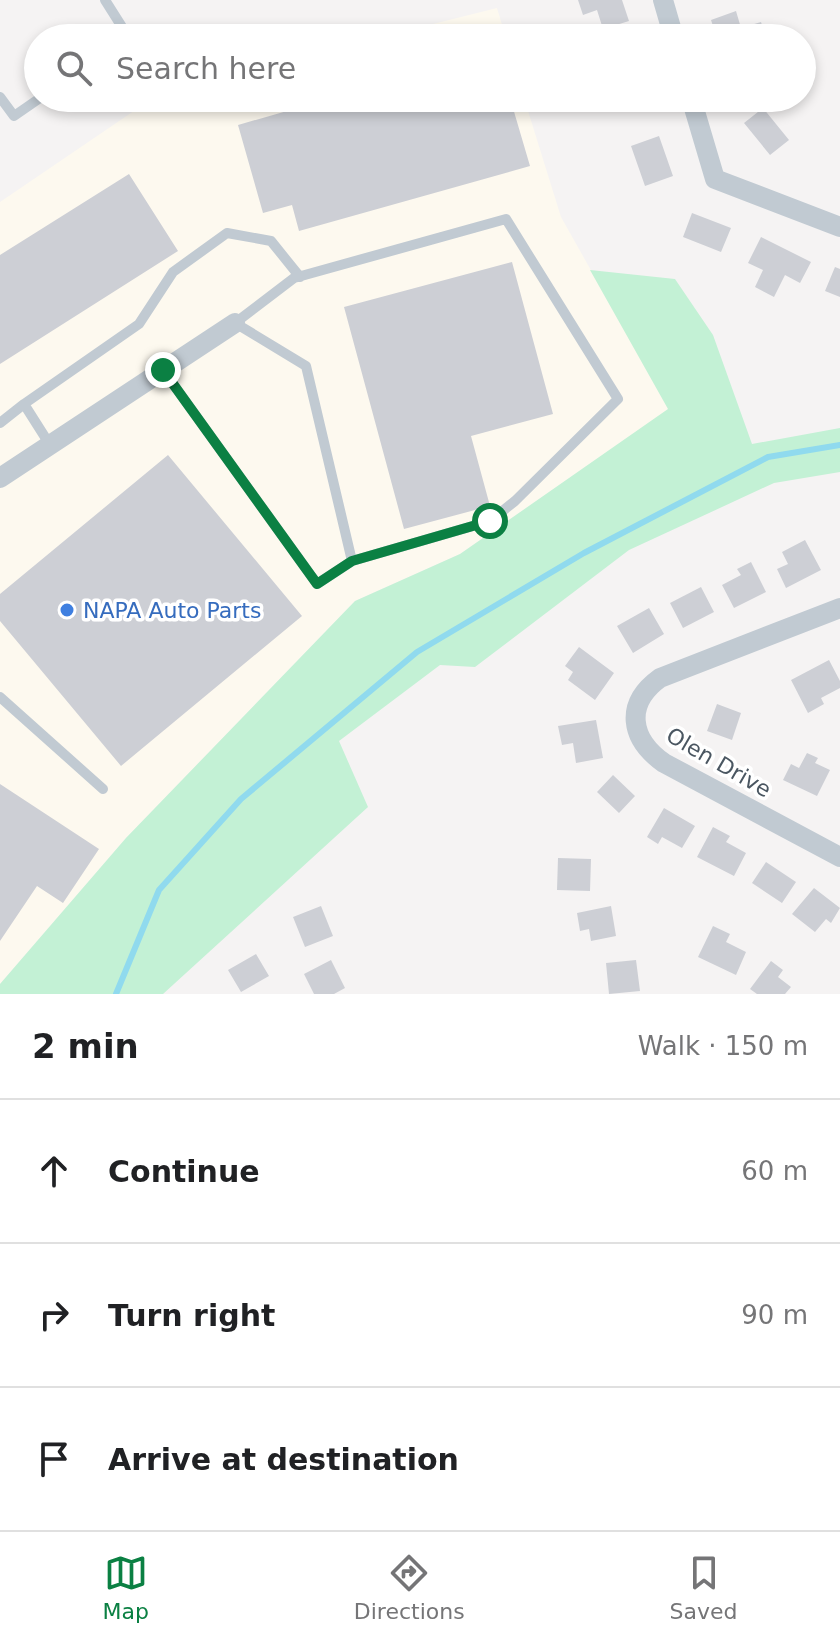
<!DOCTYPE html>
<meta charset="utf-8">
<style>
:root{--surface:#fff;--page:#f6f6f6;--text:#202124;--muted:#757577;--line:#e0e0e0;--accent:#0b8043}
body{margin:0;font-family:"DejaVu Sans",sans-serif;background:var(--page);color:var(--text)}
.stop{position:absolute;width:24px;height:24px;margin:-18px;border:6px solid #0b8043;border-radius:50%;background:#fff}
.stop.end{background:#0b8043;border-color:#fff;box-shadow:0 2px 8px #0008}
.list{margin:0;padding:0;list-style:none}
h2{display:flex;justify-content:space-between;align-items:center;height:104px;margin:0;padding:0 32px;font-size:34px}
h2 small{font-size:26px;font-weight:400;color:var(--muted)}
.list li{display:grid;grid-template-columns:52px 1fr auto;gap:24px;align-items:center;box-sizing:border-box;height:144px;padding:0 32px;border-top:2px solid var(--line)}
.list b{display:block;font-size:30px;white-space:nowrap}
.list em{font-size:26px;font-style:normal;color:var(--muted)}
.icon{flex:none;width:44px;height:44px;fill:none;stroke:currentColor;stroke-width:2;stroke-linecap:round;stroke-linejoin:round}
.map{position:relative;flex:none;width:840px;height:994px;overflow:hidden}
.search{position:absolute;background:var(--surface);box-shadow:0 4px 12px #0003;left:24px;right:24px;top:24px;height:88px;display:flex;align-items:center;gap:20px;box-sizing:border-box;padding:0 28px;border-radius:44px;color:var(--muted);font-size:30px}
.sheet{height:536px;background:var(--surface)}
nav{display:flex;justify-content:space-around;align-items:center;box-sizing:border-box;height:112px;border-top:2px solid var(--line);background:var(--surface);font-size:22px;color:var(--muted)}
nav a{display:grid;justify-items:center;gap:4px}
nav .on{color:var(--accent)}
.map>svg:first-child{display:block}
.commercial{fill:#fdf9ef}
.green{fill:#c3f1d5}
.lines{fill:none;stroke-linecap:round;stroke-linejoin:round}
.stream{stroke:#90daee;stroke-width:6}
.building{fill:#cdcfd5}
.service{stroke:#c1cad2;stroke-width:10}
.minor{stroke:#c1cad2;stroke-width:20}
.route{stroke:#0b8043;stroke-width:10}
.shop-dot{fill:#3f7fe0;stroke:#fff;stroke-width:3}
.labels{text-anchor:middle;stroke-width:7;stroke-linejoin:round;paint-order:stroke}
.shop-label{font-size:22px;fill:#366cbe;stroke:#fff;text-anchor:start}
.street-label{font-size:22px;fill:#4a5661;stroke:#fff}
</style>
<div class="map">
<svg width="840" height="994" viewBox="0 0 840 994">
<rect width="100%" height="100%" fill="#f5f3f3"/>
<path class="commercial" d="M497,8l9,30h-129z
M153,98h371l37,119 108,192 -209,145 -105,47 -229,237 -126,146v-782z"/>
<path class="green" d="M590,270l85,9 38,56 39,109 88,-16v44l-66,11 -145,67 -154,117 -35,-2 -101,76 29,66 -205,187h-163v-10l126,-146 229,-237 105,-47 208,-145z"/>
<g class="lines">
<path class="stream" d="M116,994l43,-104 82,-91 176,-147 167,-99 184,-96 72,-12"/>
</g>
<path class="building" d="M578,0h44l7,21 -26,8 -6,-19 -14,5z
M736,11l5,17 20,-6 5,16h-49l-6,-18z
M332,98h178l20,68 -231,65 -7,-26 -29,8 -25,-88z
M763,108l26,32 -19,15 -26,-32z
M659,136l14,40 -28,10 -14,-40z
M129,174l49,77 -178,113v-109z
M692,213l39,15 -10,24 -38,-15z
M761,237l50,25 -11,21 -15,-8 -11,22 -19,-10 8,-17 -15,-7z
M512,262l41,152 -82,22 19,70 -86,23 -60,-222z
M835,267l5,2v28l-15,-6z
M168,455l134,161 -181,150 -121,-145v-27z
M805,540l16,30 -35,18 -9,-19 11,-5 -6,-12z
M751,562l15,30 -32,16 -12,-23 19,-10 -4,-6z
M701,587l13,25 -31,16 -13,-25z
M649,608l15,26 -31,19 -16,-27z
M579,647l35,26 -19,27 -27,-20 5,-8 -8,-6z
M829,660l11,21v7l-19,10 3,6 -16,9 -17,-33z
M717,704l24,9 -9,27 -25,-9z
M596,720l7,38 -27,5 -3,-20 -11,2 -4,-19z
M807,753l11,5 -3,5 15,7 -13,26 -34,-16 8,-16 8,4z
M613,775l22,21 -16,17 -22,-21z
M0,784l99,65 -36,54 -26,-17 -37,55z
M664,808l31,18 -13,22 -20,-11 -4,7 -11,-7z
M713,827l17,9 -4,6 20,11 -12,23 -37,-19z
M558,858l33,1 -1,32 -33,-1z
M766,862l30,20 -14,21 -30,-20z
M814,888l26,20 -9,15 -5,-4 -11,13 -23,-18z
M321,906l12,30 -28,11 -12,-30z
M611,906l5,30 -25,5 -2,-12 -9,2 -3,-18z
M713,926l17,8 -4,8 20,10 -10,23 -38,-18z
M256,954l13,22 -28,16 -13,-22z
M331,960l14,28 -11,6h-20l-10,-20z
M636,960l4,31 -31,3 -3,-31z
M771,961l12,9 -5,7 13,10 -6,7h-28l-7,-5z"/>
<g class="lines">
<path class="service" d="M105,0l24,38
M0,97l14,19 26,-18
M163,370l154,214 35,-23 -46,-195 -71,-43 59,-45 212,-59 112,180 -103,102 -25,20 -138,40
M24,404l115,-80 34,-52 54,-39 44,8 29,36
M0,423l24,-19 26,41
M0,697l103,92"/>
<path class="minor" d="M663,0l11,38
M691,98l24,81 125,48
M0,478l235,-155
M840,608l-180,70c-36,26 -30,61 4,85l176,94"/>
</g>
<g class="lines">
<path class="route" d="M163,370l154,214 35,-23 138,-40"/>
</g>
<circle class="shop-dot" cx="67" cy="610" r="8"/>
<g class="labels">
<g class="shop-label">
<text x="83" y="618">NAPA Auto Parts</text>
</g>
<g class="street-label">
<text transform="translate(719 762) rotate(30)" y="8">Olen Drive</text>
</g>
</g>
</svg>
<div class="stop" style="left:490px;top:521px"></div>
<div class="stop end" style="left:163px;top:370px"></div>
<div class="search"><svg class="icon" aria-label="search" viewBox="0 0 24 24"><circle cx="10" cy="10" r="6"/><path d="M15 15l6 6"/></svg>Search here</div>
</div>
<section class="sheet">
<h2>2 min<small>Walk · 150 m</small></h2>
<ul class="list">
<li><svg class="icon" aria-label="ahead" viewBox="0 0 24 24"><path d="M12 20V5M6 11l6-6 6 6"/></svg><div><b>Continue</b></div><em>60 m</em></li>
<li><svg class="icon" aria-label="right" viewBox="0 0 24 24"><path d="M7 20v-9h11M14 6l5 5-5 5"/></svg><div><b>Turn right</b></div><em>90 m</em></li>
<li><svg class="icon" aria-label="arrive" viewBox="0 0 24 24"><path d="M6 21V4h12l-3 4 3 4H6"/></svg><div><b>Arrive at destination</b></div></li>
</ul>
</section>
<nav>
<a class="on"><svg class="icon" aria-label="map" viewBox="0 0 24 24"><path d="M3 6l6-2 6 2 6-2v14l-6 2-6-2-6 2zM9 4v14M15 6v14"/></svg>Map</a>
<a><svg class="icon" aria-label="directions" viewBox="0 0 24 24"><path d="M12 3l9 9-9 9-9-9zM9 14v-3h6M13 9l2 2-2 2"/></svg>Directions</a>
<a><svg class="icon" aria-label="saved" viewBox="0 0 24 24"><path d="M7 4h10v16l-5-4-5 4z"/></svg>Saved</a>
</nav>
